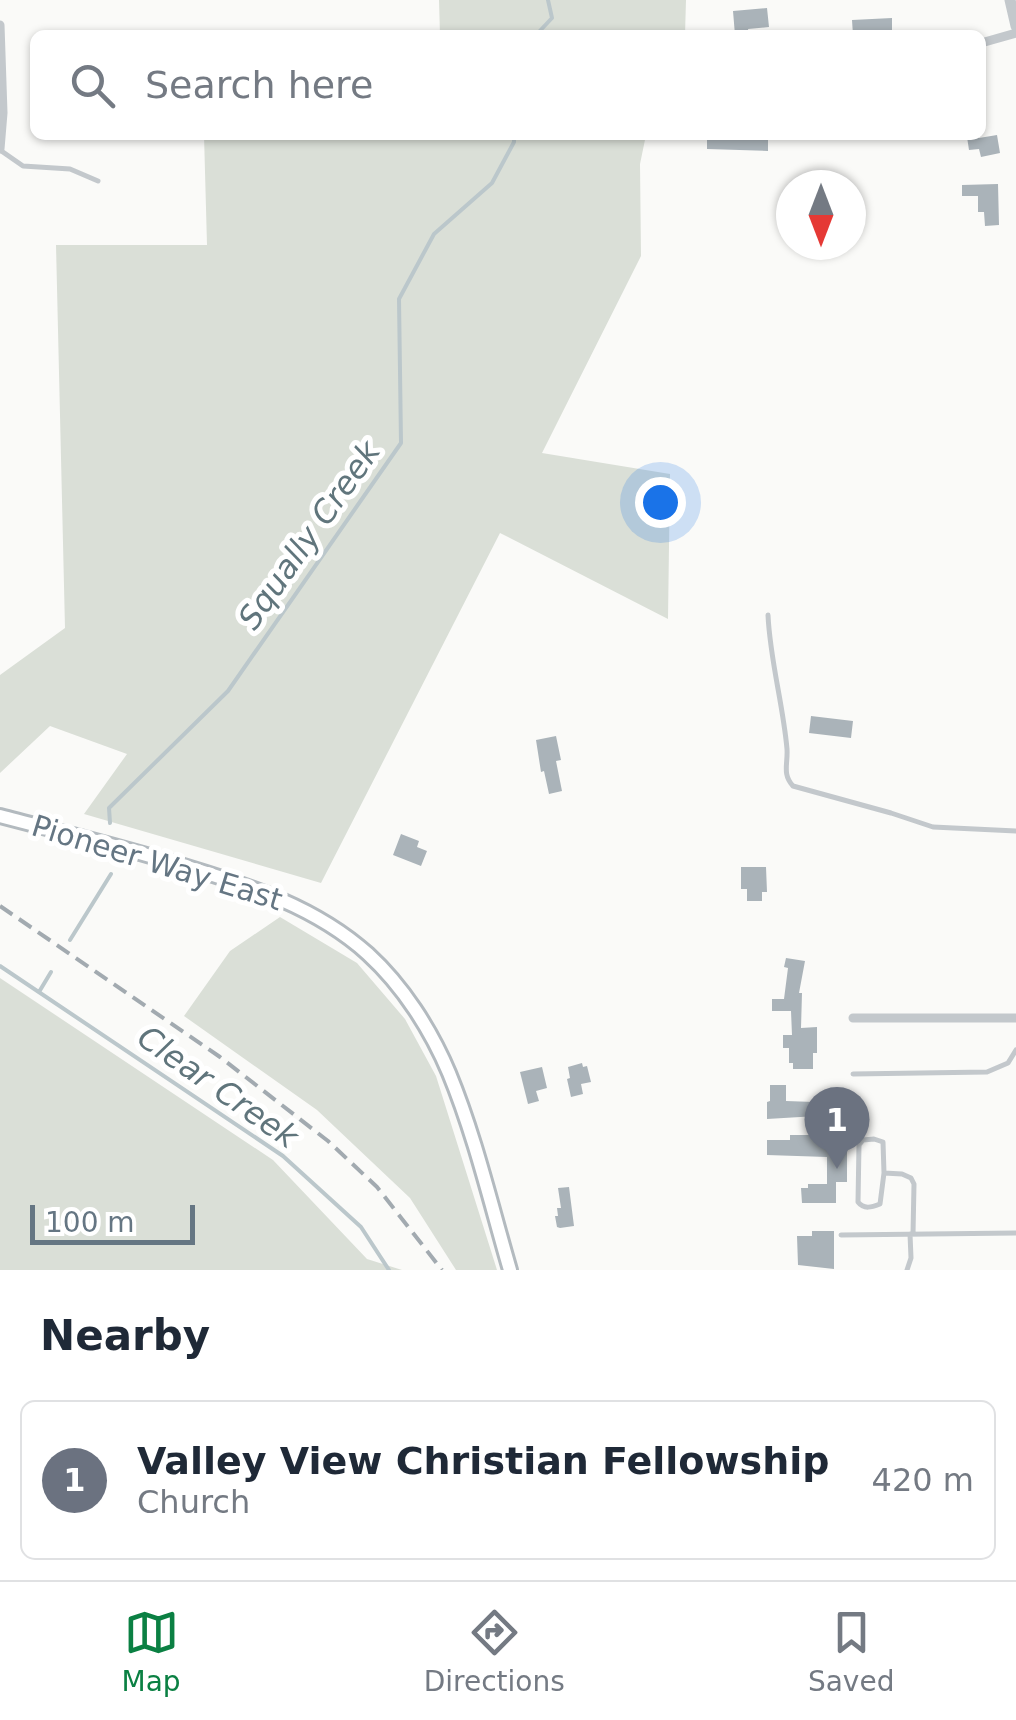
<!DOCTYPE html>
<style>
:root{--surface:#fff;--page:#f2f2f3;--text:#1f2937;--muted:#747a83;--line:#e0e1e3;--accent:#0b8043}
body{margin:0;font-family:"DejaVu Sans",sans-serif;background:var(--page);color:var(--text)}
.compass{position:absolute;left:776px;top:170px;width:90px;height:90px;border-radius:50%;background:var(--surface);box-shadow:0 2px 8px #0004;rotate:180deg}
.scale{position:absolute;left:30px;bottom:25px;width:165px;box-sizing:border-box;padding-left:10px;border:5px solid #657683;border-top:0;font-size:28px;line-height:35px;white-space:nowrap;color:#657683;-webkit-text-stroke:8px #fff;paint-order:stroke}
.you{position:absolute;left:660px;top:502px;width:35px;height:35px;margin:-25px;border:8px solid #fff;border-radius:50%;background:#1a73e8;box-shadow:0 0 0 15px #1a73e833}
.badge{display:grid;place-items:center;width:65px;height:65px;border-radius:50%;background:var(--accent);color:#fff;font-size:32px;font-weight:700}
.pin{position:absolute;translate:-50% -82px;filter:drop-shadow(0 2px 5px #0008)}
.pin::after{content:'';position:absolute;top:52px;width:35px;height:30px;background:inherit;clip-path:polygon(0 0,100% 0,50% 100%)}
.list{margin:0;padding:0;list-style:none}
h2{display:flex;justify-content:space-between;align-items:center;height:130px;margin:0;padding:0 40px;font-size:42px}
h2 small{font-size:32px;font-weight:400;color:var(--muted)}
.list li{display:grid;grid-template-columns:65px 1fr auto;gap:30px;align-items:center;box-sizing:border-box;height:160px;margin:0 20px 20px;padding:0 20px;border:2px solid var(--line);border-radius:15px}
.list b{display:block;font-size:38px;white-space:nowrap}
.list p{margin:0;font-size:32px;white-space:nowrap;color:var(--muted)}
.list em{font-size:32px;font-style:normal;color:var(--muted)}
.icon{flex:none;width:55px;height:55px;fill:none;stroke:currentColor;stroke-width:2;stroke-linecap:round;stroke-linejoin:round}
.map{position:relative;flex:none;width:1016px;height:1270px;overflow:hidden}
.search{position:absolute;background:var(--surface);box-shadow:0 2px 8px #0004;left:30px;right:30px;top:30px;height:110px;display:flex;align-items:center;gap:25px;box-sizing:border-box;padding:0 35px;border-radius:15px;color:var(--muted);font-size:38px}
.sheet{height:310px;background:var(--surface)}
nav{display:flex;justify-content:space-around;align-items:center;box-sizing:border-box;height:140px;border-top:2px solid var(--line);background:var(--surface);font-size:28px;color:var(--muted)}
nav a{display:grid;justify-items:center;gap:5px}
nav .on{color:var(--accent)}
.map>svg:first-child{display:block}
.green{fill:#dadfd7}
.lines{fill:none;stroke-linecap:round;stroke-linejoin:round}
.stream{stroke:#bbc7cb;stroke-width:4}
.building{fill:#aab3b9}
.secondary-casing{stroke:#b3babf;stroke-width:18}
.service{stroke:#c3c8cc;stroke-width:5}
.minor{stroke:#c3c8cc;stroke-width:9}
.tertiary{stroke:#c3c8cc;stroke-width:11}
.secondary{stroke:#fff;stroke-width:12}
.rail{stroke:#a2aab0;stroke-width:4;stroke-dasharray:15 8;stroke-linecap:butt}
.labels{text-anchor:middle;stroke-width:10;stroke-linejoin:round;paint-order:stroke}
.street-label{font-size:30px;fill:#657683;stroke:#fff}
.water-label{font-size:32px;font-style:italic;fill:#60757c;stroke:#fff}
</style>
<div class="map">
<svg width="1016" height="1270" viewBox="0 0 1016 1270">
<rect width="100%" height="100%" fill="#fafaf8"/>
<path class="green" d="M439,0h247l-1,35h-245z
M204,135h442l-6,29 1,92 -99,197 128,21 -2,145 -168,-86 -179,350 -237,-69 43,-60 -77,-28 -50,47v-98l65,-47 -9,-383h151z
M280,917l77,46 48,56 31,57 61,194h-41l-46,-72 -93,-88 -133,-94 46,-65z
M0,978l273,182 94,99 35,11h-402z"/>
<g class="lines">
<path class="stream" d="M536,35l16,-17 -4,-18
M110,823l-1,-15 119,-117 173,-248 -2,-144 35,-65 58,-51 22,-41v-7
M70,940l41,-66
M0,966l283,190 78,71 28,43
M39,992l12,-20"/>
</g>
<path class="building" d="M767,8l2,19 -21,2 1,6h-14l-2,-24z
M892,18v16l-39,1 -1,-15z
M707,135h61v16l-61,-2z
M979,135v3l18,-3 3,18 -19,4 -2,-8 -10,1 -2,-13z
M998,184l1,41 -14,1 -1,-14h-6v-16h-16v-11z
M811,716l42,5 -2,17 -42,-5z
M556,736l5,24 -5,1 6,30 -13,3 -5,-23 -3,1 -5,-32z
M401,834l18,7 -2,6 10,4 -6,15 -28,-11z
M741,867h25l1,25h-5v9h-15v-12h-6z
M786,958l19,3 -6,32h3l-1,35 16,-1v26h-4v16h-20v-6h-4v-15h-6v-13h9l-1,-24h-19v-12h12l4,-31 -4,-1z
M582,1063l1,4 4,-1 4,16 -10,2 2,10 -12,3 -4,-18 3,-1 -2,-11z
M542,1067l5,21 -11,3 3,10 -11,3 -8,-32z
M770,1085h16v16l56,2v6h6v12h-5v20h2v9h2v32h-11v21h-34l-1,-15h7v-4h19v-27l-60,-2v-15h23v-5h27v-19l-50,3v-17l3,-1z
M569,1187l5,39 -14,2 -3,-1 -2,-11h3l-1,-8h4l-3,-20z
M812,1231h22v38l-36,-4 -1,-29h15z"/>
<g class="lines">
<g class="secondary-casing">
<path id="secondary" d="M0,816c61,16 123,31 184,50 66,20 132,41 184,88 35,32 63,76 81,119 26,63 42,132 61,197"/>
</g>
<path class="service" d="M0,150l23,16 47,3 28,12
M768,615c2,45 15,89 19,134 1,15 -5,25 6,37l98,27 42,14 83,4
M853,1074l134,-2 21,-9 8,-13
M874,1139l9,3 1,31 -4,31c-8,3 -16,6 -22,-2l1,-57 4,-5z
M884,1173l18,1 9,4 3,6 -1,50
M841,1235l175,-2
M907,1270l4,-12 -1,-24"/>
<path class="minor" d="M0,25l3,88 -3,36
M981,43l35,-10
M853,1018h163"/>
<path class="tertiary" d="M1010,0l6,26"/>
<use href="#secondary" class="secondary"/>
<path class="rail" d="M0,906l220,151 108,84 49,46 65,83"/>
</g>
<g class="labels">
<g class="street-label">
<text transform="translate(157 863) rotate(17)" y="10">Pioneer Way East</text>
</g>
<g class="water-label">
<text transform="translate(309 535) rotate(-55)" y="11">Squally Creek</text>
<text transform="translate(218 1087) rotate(35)" y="11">Clear Creek</text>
</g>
</g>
</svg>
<svg class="compass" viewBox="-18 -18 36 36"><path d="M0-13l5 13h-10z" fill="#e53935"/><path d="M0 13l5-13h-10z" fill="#747a83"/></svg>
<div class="scale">100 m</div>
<div class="you"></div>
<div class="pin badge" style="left:837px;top:1169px;background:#6b7280">1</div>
<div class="search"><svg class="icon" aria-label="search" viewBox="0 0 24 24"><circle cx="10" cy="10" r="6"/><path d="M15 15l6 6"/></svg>Search here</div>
</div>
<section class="sheet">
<h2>Nearby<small></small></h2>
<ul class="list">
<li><span class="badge" style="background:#6b7280">1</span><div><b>Valley View Christian Fellowship</b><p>Church</p></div><em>420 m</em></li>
</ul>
</section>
<nav>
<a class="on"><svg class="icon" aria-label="map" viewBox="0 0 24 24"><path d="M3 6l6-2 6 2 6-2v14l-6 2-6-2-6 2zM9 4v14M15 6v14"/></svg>Map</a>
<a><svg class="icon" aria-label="directions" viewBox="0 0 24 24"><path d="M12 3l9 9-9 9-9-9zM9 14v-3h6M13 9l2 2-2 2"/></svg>Directions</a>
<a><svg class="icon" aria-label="saved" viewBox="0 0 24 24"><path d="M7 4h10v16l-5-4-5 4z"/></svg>Saved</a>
</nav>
